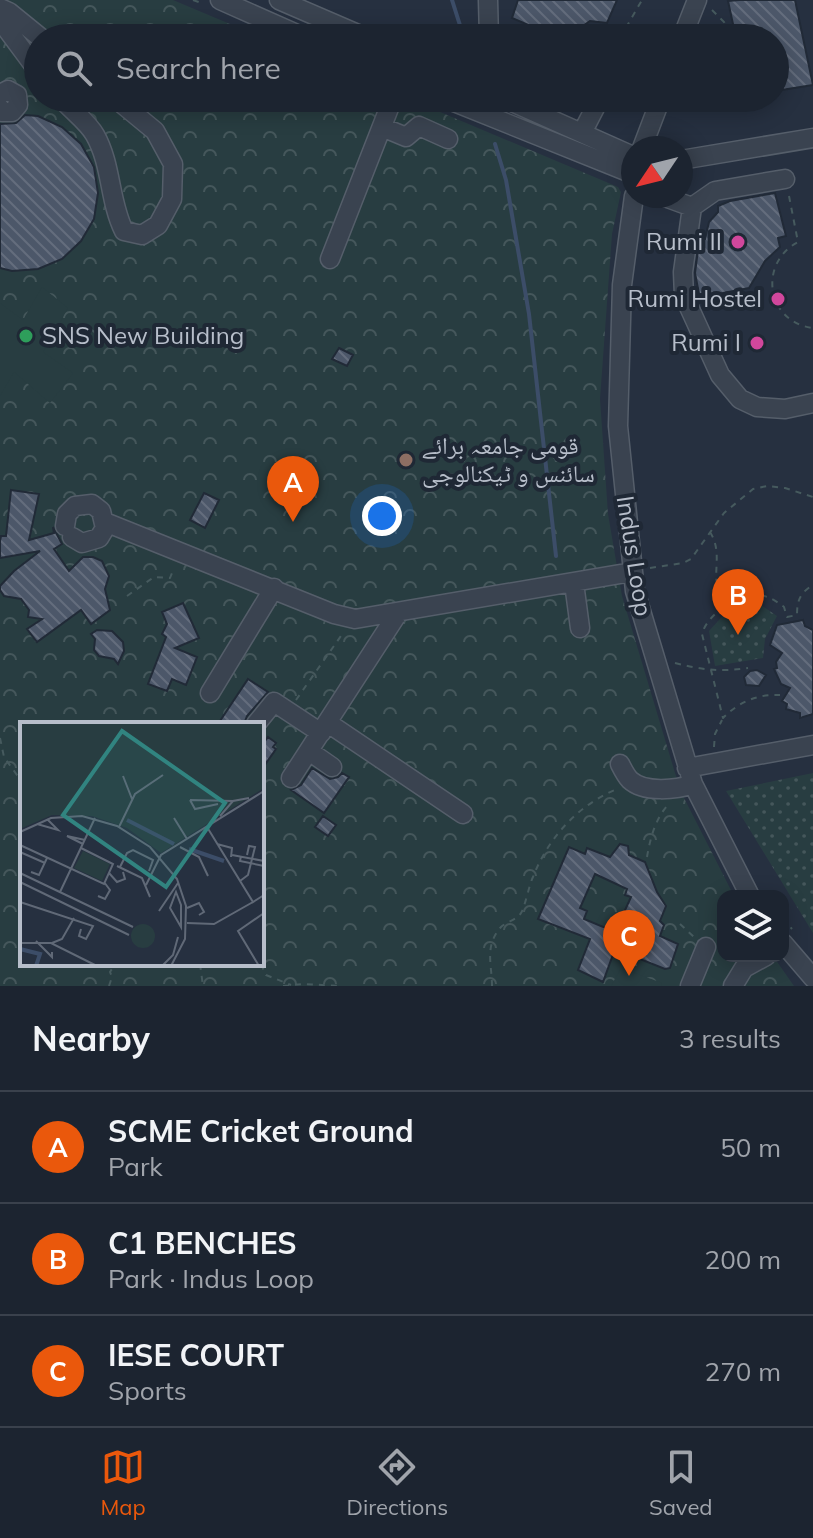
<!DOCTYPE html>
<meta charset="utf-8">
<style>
:root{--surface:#1c2430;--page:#29303c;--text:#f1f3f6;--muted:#a0a4ab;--line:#3a414c;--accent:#ea580c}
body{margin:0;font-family:Mulish,"Noto Naskh Arabic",sans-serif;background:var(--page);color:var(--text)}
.controls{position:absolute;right:24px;bottom:24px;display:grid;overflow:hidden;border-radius:16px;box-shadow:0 4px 20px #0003}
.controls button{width:72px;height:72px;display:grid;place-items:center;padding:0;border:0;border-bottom:2px solid var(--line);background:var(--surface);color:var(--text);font:40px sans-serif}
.compass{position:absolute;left:621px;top:136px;width:72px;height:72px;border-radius:50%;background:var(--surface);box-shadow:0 4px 20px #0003;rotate:235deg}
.you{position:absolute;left:382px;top:516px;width:28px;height:28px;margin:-20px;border:6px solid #fff;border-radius:50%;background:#1a73e8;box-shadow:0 0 0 12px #1a73e833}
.badge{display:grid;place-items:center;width:52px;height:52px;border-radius:50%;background:var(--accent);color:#fff;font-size:26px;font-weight:700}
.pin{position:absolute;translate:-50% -66px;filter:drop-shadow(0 2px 4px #0008)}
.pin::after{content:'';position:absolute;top:42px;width:28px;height:24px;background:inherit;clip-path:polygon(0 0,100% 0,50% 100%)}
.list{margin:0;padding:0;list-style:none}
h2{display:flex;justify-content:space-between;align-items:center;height:104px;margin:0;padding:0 32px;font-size:34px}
h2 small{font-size:26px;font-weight:400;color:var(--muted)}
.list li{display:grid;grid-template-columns:52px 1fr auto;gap:24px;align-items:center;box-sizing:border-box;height:112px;padding:0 32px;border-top:2px solid var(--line)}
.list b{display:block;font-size:30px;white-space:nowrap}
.list p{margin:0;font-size:26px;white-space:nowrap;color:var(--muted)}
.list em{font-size:26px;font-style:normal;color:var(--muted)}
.icon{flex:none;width:44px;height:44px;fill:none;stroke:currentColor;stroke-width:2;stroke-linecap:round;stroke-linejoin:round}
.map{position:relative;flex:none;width:813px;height:986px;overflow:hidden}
.search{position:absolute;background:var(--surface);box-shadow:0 4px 20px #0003;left:24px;right:24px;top:24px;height:88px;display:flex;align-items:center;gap:20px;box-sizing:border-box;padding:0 28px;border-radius:44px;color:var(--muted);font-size:30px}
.sheet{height:440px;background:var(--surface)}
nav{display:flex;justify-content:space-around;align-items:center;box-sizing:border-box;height:112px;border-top:2px solid var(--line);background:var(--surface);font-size:22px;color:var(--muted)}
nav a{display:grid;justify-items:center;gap:4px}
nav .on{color:var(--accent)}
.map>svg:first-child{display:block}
.green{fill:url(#green-dots)}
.forest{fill:url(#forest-crowns);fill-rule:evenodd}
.pitch{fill:#283d41}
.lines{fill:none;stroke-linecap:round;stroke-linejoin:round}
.stream{stroke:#3c4d68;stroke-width:4}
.building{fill:url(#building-back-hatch);stroke:#212a37;stroke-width:2;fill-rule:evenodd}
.minor-casing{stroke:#555e6a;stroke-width:21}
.path{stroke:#465a5e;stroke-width:2;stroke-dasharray:6 6;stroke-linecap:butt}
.minor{stroke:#3a4350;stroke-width:18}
.hotel-dot{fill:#d1479c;stroke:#1f2835;stroke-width:3}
.leisure-dot{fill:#2e9e5b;stroke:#1f2835;stroke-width:3}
.education-dot{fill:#8d6e63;stroke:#1f2835;stroke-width:3}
.labels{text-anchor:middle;stroke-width:8;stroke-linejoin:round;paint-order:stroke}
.poi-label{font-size:24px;fill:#b7beca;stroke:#1f2835;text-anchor:end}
.street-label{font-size:24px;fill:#b7beca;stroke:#1f2835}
.inset-river{fill:none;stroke:#3c4d68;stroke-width:4}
.inset-road{fill:none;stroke:#606977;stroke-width:2}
.view{fill:#318480;fill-opacity:0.15;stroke:#318480;stroke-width:4}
.inset-edge{fill:none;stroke:#b7beca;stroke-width:4}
</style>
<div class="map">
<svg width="813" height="986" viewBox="0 0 813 986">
<defs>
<pattern id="green-dots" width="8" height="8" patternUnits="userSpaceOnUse" patternTransform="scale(2)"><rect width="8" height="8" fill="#283d41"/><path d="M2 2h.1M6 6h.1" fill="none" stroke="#45575b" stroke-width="1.8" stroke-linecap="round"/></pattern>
<pattern id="forest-crowns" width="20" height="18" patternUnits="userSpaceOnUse" patternTransform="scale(2)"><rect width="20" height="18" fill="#283d41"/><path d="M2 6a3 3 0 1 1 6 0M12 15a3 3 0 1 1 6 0" fill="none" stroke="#45575b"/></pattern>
<pattern id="building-back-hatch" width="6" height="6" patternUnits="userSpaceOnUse" patternTransform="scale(2)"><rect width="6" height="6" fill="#4c5769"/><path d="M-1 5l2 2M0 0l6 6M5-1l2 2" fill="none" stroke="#646d7d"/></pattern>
</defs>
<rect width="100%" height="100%" fill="#263040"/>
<path class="green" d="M758,603l19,13 -12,23 -2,19 -48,8 -6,-35 19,-21z
M813,773v160l-87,-142z"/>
<path class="forest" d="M0,0h173l90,38h-225v60h369l211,89 3,5 -9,42 -12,165 8,115 14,82 53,177 9,25 50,98h-11v60h50l21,30h-794zM22,724h240v240h-240z"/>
<path class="pitch" d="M42,287l26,21 -25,44 30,21 -23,30 -36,-31 -14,24v-93l23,17z
M621,968l41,15 -1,3h-50z"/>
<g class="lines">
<path class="stream" d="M452,0l12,38
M495,144l11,36 23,134 27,242"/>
</g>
<path class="building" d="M518,0h99l-10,23 -17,-2 -20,14 -4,-1 -2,4h-6l-46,-20z
M739,0h56l18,85 -38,6v-53h-39l-8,-37z
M25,115l13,1 24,11 19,17 13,23 4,26 -4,26 -13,22 -19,18 -24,10 -26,2 -12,-3v-144l16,-1z
M775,193l11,43 -8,2 2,9 -15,14 -16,27 -31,6h-19l-4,-21 4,-31 6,-3 4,-17 9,-10v-6l12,-5z
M339,348l14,7 -6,11 -15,-7z
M11,490l28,4 -10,46 25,-7 -1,-6 9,17 -8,5 15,22 14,-14h10l9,4 7,15 -4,13 5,21 -19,14 -10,-14 -44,32 -10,-13 15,-10 -14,-2 1,-7 -8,-11 -17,-3 -4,-6v-4l14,-15 26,-20 -40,7v-17l1,-5h5z
M204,493l15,7 -14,28 -15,-8z
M183,603l16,35 -24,10 22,9 -11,28 -14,-6 -5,12 -19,-7 18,-47 -4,-3 5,-10 -5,-12z
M803,620l2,6 8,4v84l-13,4v-5l-14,-4 1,-5 -5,-3 8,-13 -9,-4 -7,-15 3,-1 -1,-6 6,-9 -12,-8 7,-20z
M97,630l15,1 11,11 1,9 -6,13 -4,-5 -15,-3 -5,-6 1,-11 -4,-5z
M757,670l9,5 -7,11 -13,-1 -2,-8 6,-6z
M248,679l20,13 -21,24 -3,8h-26z
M268,737l8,6 -3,4 3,2 -14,20v-30l3,2z
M312,768l18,11 8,-2 4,-4 7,4 -25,36 -33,-23 10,-5z
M323,816l13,9 -8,11 -13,-9z
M620,844l8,2 1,9 16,7 12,30 9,14 -6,15 4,4 -4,11 18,8 -8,24 -5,1 -50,-20 -12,33 -25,-12 12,-31 -52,-20 31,-72 16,7 2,-6 23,9zM595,874l32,15 -2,6 6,2 -16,35 -31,-13 3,-8 -7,-3z"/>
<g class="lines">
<g class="minor-casing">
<path id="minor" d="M220,0l86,38
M279,0l88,38
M488,0l1,38
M0,8l9,4 32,26
M0,20l38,51
M682,38l15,-38
M0,94l8,-4 9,5 1,10 -6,7h-10l-2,-4
M61,98c10,12 27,24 34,37 17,30 14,66 29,96l18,4 16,-10 14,-26 1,-35 -18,-33 -40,-33
M444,98l189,76
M503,98l130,58
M382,127l24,10 13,-11 29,13
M582,133l18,-35
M642,148l19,-50
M681,160l132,-22
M785,179l-70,12 -23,16 -9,65 1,24 36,79 20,24 17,8 28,2 28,-6
M634,196l-12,89 -4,141 17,165 58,193 57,112
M662,196l30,11
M330,259l63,-161
M105,522l229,92 21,5 277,-47
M65,526l2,-12 8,-8 17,-2 9,7 4,17 -6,10 -17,5 -10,-6
M574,583l6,45
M210,693l64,-105
M328,723l135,91
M256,724l18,-22 47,31
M309,751l23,16
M620,764c3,6 6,12 10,16 14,13 46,10 63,4
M687,768l126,-23
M291,778l107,-165
M783,943l30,35
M690,986l16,-39
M733,986l11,-18 22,-12"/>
</g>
<path class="path" d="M193,0l11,4
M712,10l12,12 7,16
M620,38l22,-38
M676,106l20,-2 12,-6
M789,196l9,46c-40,21 -32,80 15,86
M710,532c15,24 -2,45 13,67 25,1 33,-14 61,8l3,10 10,-2c0,-15 3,-22 16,-30
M650,568l33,-5 8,-4 33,-46 29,-24 14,-3 18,2 28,9
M127,596l27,-19 16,1 4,-10
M733,599c-12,10 -27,20 -31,35l21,84c16,-16 34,-24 57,-23
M675,663c28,7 44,9 73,5
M296,700l47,-67
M0,738l4,19 18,25
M714,747l1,-13 7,-14
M647,857c3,-18 8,-37 20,-51
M783,918l9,11
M680,924l14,13
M200,964l3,22
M261,964l5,11 25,10
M109,986l3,-9 -2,-5 5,-8
M283,986l21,-2 36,2
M492,986c0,-22 -8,-40 9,-59 5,-5 17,-8 20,-14 4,-6 8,-28 12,-36 15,-39 45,-72 84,-88"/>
<use href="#minor" class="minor"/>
</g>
<g class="hotel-dot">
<circle cx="738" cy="242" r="8"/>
<circle cx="778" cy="299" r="8"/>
<circle cx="757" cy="343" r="8"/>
</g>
<circle class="leisure-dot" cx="26" cy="336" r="8"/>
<circle class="education-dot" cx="406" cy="460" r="8"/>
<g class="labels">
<g class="poi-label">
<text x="722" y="250">Rumi II</text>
<text x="762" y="307">Rumi Hostel</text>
<text x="42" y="344" text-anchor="start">SNS New Building</text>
<text x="741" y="351">Rumi I</text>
<text x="422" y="454" text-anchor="start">قومی جامعہ برائے<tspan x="422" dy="28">سائنس و ٹیکنالوجی</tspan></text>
</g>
<g class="street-label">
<text transform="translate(634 556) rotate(81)" y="8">Indus Loop</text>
</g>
</g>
<g transform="translate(20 722)">
<rect width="244" height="244" fill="#263040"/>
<path d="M63,129l27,13 -8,17 -28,-13zM111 214a12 12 0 1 1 24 0a12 12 0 1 1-24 0Z" fill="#283d41"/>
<path d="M0,0h244v66l-103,65 -34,-25 -35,-12 -40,-1 -32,14z" fill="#283d41"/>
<path class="inset-river" d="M107,98l47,24M169,127l35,12M0,227l20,5 -4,12"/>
<path class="inset-road" d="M103,54l9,23M170,78l43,1M170,78l5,9 23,-5M200,94l13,-15 16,-3M154,96l13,21M17,102l21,6 -11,-11M99,105l16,-33 28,-19M187,105l46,75 11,-7M0,110l31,-14 31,-2 35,10 33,21 27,32 9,27 -1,33 -14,27M63,122l-16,-8 18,4M197,122l15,4 -1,9M0,123l84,39 9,-20 -32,-16M160,125l19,10 9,19M0,130l25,11M212,133l32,6M221,134l-1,5 24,5M97,144l25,12 8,19M100,145l7,-14 6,-3 20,10 -4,11M11,150l8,3 8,-17M0,151l113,54M89,151l8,9 8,-3 -2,-7M220,159l8,-6 7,-28 -6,-1 -2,9M0,160l109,53M126,163l15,-30 103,-64M40,170l35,-74M156,170l5,13v22l-11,-19zM78,174l7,3 5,-9 -6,-8M0,180l73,24 -7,13 -7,-3 2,-7M167,186l12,-5 5,9 -5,3M139,189l19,-28M167,201l27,1 39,-22M16,219l16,16v-5M0,221h31l46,23M32,221l10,-4 12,-21M142,244l11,-11 5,-18M239,244l-21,-35 26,-18"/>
<path class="view" d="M102,9l103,72 -59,84 -103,-72z"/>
<rect width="244" height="244" class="inset-edge"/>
</g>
</svg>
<div class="controls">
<button><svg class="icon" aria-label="layers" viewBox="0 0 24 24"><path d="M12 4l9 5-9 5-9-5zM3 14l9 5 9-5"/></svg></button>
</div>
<svg class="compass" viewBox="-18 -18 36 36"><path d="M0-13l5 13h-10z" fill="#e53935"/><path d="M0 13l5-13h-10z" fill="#a0a4ab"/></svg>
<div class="you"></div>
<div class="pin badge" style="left:293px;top:522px">A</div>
<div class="pin badge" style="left:738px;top:635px">B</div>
<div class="pin badge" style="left:629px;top:976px">C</div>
<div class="search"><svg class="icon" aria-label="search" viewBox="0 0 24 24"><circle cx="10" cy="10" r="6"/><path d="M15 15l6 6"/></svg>Search here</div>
</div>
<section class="sheet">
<h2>Nearby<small>3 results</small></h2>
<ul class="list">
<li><span class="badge">A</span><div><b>SCME Cricket Ground</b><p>Park</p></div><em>50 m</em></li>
<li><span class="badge">B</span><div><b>C1 BENCHES</b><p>Park · Indus Loop</p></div><em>200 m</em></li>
<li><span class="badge">C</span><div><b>IESE COURT</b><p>Sports</p></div><em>270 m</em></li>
</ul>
</section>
<nav>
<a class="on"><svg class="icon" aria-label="map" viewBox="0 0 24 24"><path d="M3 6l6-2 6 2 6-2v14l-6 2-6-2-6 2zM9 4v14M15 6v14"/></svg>Map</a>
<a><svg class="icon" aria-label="directions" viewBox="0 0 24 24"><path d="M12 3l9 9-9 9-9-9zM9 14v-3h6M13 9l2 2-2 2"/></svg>Directions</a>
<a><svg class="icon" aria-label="saved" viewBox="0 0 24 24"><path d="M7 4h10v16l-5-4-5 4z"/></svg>Saved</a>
</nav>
